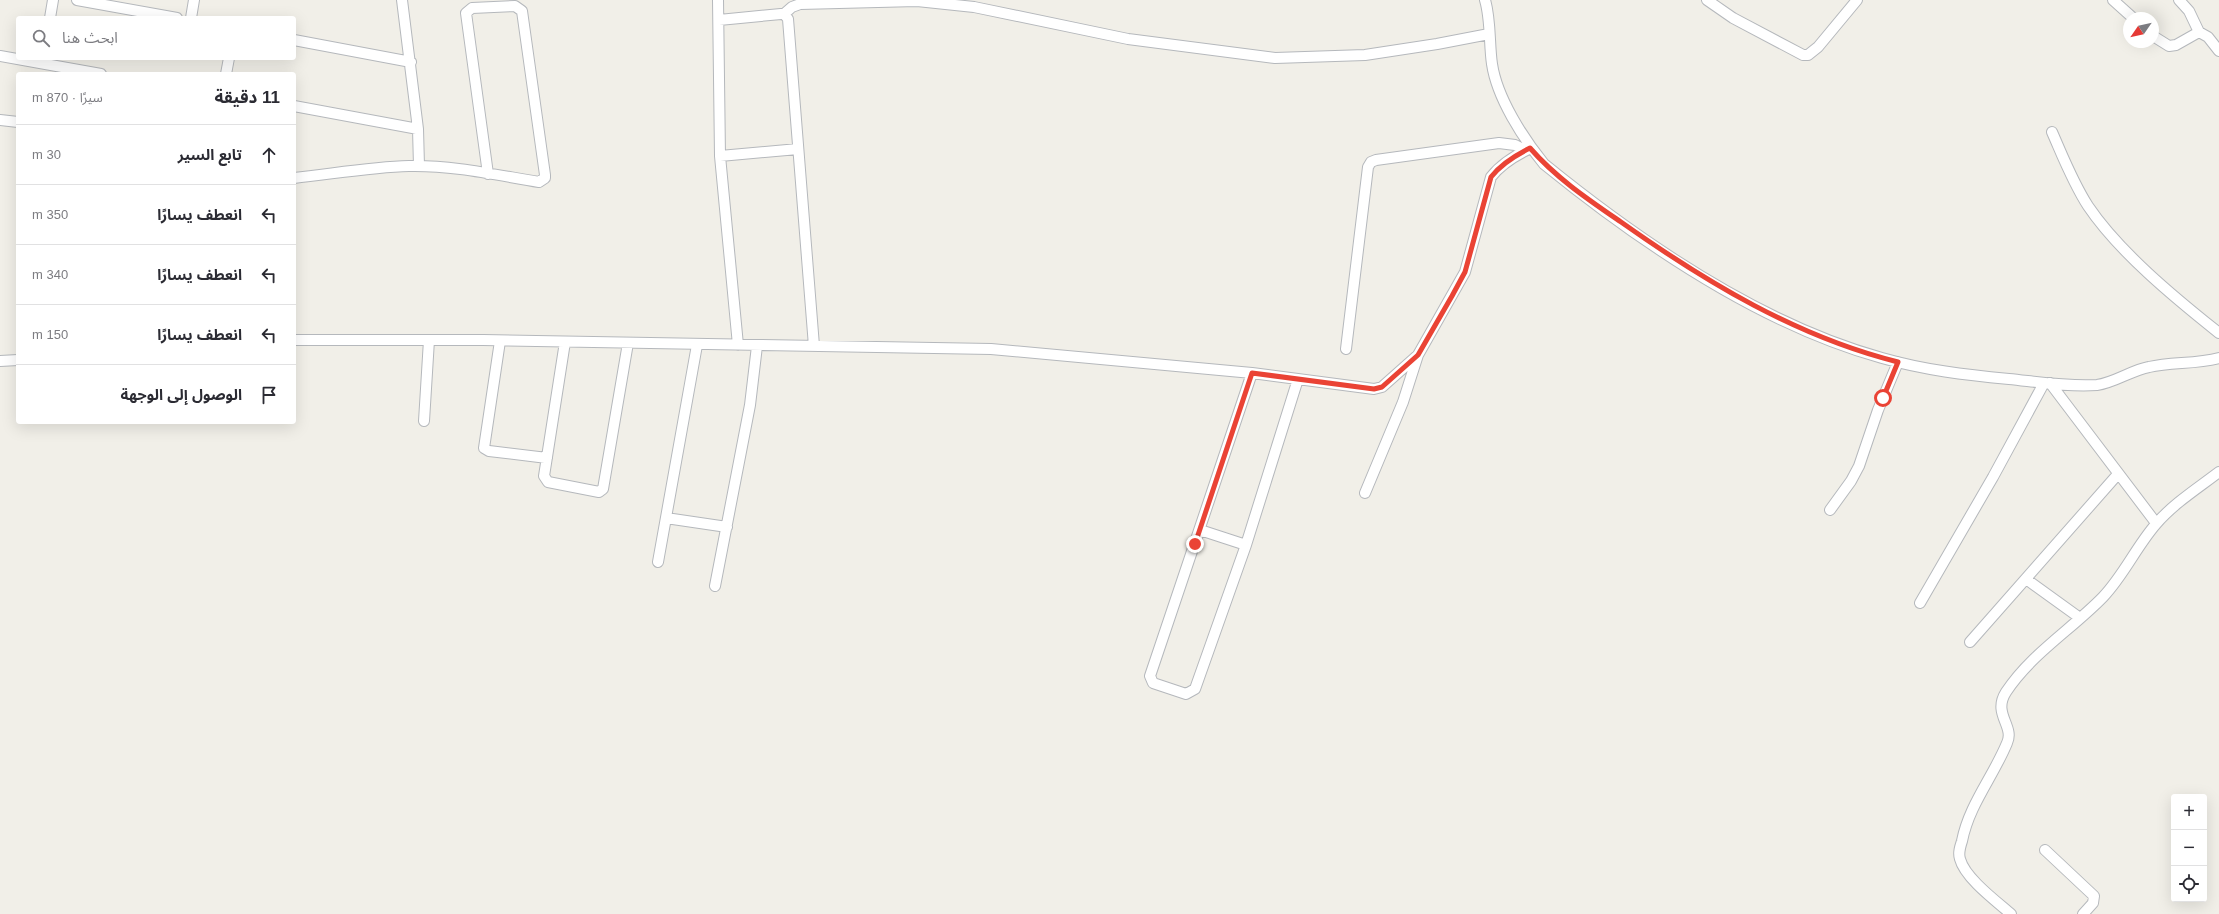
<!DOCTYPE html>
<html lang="ar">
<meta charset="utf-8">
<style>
:root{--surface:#fff;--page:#f7f7f7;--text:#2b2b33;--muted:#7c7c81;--line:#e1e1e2}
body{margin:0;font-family:Helvetica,"Noto Sans Arabic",sans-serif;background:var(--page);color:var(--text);direction:rtl}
.controls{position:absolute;right:12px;bottom:12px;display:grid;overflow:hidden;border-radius:4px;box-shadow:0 4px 16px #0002}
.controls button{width:36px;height:36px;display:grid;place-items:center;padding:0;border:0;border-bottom:1px solid var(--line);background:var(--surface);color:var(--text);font:20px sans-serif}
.compass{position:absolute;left:2123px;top:12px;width:36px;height:36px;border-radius:50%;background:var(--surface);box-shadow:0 4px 16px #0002;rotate:236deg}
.stop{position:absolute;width:12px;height:12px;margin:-9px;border:3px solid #ea4335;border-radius:50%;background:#fff}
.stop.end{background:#ea4335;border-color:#fff;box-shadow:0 1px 4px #0008}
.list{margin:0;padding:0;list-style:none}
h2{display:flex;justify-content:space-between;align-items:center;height:52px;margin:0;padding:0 16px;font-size:17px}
h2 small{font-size:13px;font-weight:400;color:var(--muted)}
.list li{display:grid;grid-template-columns:26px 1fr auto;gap:12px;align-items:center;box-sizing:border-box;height:60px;padding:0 16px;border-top:1px solid var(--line)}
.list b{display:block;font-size:15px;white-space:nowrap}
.list em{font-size:13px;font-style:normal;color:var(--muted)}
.icon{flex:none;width:22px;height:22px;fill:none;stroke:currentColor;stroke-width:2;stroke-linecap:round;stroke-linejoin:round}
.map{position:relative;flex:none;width:2219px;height:914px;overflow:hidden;direction:ltr}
.search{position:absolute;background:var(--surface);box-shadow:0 4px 16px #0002;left:16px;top:16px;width:280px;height:44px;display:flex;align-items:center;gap:10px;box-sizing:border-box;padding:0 14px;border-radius:4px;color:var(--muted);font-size:15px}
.panel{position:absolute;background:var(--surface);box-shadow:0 4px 16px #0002;left:16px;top:72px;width:280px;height:352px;border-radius:4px;direction:rtl}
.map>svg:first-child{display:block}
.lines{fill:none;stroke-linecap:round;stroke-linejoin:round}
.street-casing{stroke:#b5b8bc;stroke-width:12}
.street{stroke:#fff;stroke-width:10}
.route{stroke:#ea4335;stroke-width:5}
</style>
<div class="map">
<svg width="2219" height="914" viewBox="0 0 2219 914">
<rect width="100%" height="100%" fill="#f1efe8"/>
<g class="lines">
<g class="street-casing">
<path id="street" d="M77,0l100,18
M402,0l16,129 1,37
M718,0l2,156 18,189
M1485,0c6,20 4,44 7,64 5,34 31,74 52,100 96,78 218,161 338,194 42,12 84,17 127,21 29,3 60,8 88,6 17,-2 35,-15 52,-18 23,-5 47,-3 70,-9
M1707,0l26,18 70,37h5l10,-8 39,-47
M2113,0l20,18
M2179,0l10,11 10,21
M784,14l8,-7 8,-3 117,-3 57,6 154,32 147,19 90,-3 72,-11 52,-10
M50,18l3,-18
M191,18l3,-18
M719,20l62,-6h3l4,5 26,327
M2153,36l16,10 7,-1 23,-13 9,5 11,14
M294,40l117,22
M0,56l101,18
M226,74l3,-16
M294,106l124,23
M0,120l18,2
M2052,132c11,25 21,51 36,74 31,46 87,92 131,127
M720,156l78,-7
M294,178c38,-4 77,-11 115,-12 44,-1 87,9 130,16l6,-4v-3l-23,-164 -7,-5 -43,2 -6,5 22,161
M294,340h189l508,9 261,24 122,16 8,-2 36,-32
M500,341l-16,107 5,3 58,7
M565,342l-21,134 4,6 51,10 4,-3 25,-146
M1346,349l22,-182 3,-5 5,-2 123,-17 16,2 10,5
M0,361l18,-1
M1252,373l-102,303 3,7 33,11 9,-5 51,-144 52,-166
M2050,383l106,140
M424,421l5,-81
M1365,493l38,-91 15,-47 47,-83 26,-95c10,-13 25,-22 40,-29
M1830,510l21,-29 8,-15 19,-56 20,-48
M666,518l61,9
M1200,530l46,15
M658,562l39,-217
M2026,579l54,39
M715,586l35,-181 7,-59
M1920,603l73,-126 51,-94
M1970,642l148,-168
M2045,850l49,46 -1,7 -10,11
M2011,914c-15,-13 -46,-36 -51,-55 -2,-6 0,-12 2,-18 7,-36 31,-64 45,-98 8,-17 -15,-29 -1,-51 25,-38 66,-63 97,-95 21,-22 33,-50 53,-73 17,-20 42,-36 63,-52"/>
</g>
<use href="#street" class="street"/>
</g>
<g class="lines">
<path class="route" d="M1195,544l57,-171 122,16 8,-2 36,-32 34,-59 13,-24 26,-95c10,-13 25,-22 39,-29 26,30 59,52 91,74 85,60 176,115 277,140l-15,36"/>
</g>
</svg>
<div class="controls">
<button>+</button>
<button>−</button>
<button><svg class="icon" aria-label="locate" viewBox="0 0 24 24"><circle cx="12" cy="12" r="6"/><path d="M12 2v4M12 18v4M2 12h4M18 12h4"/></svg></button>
</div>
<svg class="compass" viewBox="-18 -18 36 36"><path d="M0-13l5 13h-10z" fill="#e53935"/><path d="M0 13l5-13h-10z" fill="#7c7c81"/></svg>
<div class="stop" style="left:1883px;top:398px"></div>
<div class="stop end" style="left:1195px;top:544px"></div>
<div class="search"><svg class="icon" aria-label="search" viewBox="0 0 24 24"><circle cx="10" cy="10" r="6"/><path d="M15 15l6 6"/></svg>ابحث هنا</div>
<section class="panel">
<h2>11 دقيقة<small>سيرًا · 870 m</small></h2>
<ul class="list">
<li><svg class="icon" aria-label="ahead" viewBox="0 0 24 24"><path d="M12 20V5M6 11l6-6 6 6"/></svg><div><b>تابع السير</b></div><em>30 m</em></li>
<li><svg class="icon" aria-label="left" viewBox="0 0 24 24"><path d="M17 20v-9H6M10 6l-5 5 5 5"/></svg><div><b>انعطف يسارًا</b></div><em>350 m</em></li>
<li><svg class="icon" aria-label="left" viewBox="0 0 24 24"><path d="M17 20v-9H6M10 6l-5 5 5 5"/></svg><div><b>انعطف يسارًا</b></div><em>340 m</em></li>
<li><svg class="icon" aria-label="left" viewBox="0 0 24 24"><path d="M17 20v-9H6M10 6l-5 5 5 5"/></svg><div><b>انعطف يسارًا</b></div><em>150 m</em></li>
<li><svg class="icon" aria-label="arrive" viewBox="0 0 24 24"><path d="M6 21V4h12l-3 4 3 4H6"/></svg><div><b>الوصول إلى الوجهة</b></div></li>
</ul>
</section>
</div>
